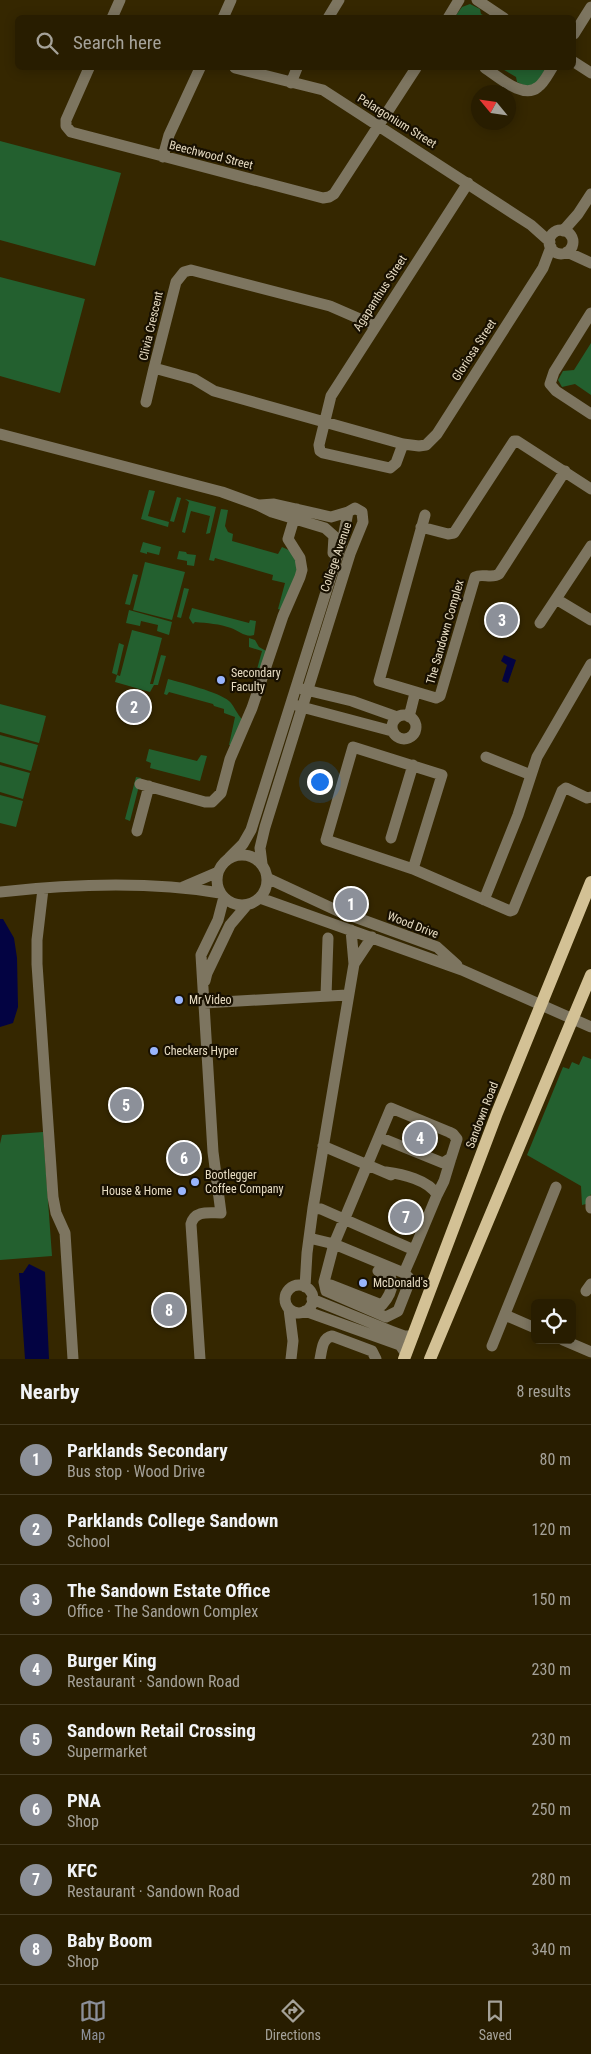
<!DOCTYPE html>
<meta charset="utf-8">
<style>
:root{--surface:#281d00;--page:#30260a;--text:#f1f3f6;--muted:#a5a299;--line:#443b22;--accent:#8c9099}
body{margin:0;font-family:"Roboto Condensed",sans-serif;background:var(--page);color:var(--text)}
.controls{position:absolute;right:15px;bottom:15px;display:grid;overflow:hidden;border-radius:8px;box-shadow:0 2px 12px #0003}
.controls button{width:45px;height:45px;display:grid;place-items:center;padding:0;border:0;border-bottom:1px solid var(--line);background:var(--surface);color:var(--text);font:25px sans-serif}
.compass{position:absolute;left:471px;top:85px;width:45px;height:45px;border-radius:50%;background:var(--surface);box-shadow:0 2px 12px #0003;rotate:299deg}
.you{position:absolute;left:319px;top:781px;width:18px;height:18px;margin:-12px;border:4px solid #fff;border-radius:50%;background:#1a73e8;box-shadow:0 0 0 8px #1a73e833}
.badge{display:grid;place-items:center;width:32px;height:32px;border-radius:50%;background:var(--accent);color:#fff;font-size:16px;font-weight:700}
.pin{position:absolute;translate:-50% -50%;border:2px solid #fff;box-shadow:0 1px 5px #0006}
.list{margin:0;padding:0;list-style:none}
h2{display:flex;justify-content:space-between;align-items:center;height:65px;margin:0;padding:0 20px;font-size:21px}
h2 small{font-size:16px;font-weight:400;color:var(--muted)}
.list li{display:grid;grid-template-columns:32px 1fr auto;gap:15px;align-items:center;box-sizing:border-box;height:70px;padding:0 20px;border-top:1px solid var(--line)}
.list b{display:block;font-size:19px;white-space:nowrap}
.list p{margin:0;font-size:16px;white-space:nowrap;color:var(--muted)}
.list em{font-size:16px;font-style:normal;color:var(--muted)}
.icon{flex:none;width:28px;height:28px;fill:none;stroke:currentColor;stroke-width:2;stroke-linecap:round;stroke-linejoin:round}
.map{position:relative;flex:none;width:591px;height:1359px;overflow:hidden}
.search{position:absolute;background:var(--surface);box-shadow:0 2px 12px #0003;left:15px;right:15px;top:15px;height:55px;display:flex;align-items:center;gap:12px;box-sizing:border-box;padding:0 18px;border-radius:8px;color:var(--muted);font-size:19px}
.sheet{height:625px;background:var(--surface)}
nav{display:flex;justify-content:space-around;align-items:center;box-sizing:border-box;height:70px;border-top:1px solid var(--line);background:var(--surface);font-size:14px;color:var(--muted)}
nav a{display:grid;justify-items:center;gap:2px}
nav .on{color:var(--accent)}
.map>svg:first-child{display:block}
.green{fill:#23602f}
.water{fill:#030342}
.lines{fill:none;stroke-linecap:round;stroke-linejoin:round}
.minor{stroke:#7d7560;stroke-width:11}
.major{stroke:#d3c195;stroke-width:12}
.poi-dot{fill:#99b5fd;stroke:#181000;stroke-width:2}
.labels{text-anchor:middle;stroke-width:4.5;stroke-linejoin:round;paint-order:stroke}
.street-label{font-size:12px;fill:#e7dcc2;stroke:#181000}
.poi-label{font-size:12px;fill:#e7dcc2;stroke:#181000;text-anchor:start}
</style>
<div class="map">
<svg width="591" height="1359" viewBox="0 0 591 1359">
<rect width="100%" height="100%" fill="#352700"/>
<path class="green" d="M470,4l10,5 1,5 6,3 -33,1 8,-11z
M501,68h45l-9,14 -9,5 -11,-5 -1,-5z
M0,141l121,32 -26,93 -95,-26z
M0,277l85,22 -25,94 -60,-17z
M591,343v52l-16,-11 -13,3 -4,-7 5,-9 11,-1z
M149,490l6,1 -7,25 21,6 -1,5 -27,-8z
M177,497l4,1 -7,24 -4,-1z
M185,499l31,8 -6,26 -4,1 4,-18 -19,-5 -6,22 -3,-1 7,-30z
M221,509l7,1 -3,16 3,6 5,2 -1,7 46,13 4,-7 11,5 6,17 -18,41 -3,-1 7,-26 -13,-3 1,-5 -58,-17 -1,3 -5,-1z
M143,542l18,5 -2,8 -12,-3v2l-7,-2z
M179,551l7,1 1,2 9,1 -2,11 -7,-1v-4l-10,-2z
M145,562l40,10 -13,48 -39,-10z
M133,574l5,1 -8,30 -5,-1z
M184,588l5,1 -8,29 -4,-1z
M192,608l57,15 1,-3 6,1 -2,14c-8,3 -15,-4 -23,-7 -11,-4 -24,-5 -36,-6l-2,2 -4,-6z
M129,610l43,12 -3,13 -12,-4 1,-6 -17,-4 -1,5 -14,-3z
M132,630l30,8 -12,46h3l8,-29 5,1 -8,29h-4l-4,7 -35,-10 2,-7 3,1z
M249,638l6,2 4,7 9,5 -10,29 -4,-1 8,-29 -13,-4z
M119,643l5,2 -7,30 -5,-2z
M168,679c14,4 51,13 61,22 5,4 8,14 14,19l-12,25h-2l6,-28 -11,-4v-4l-10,-3 -1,-2 -44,-12 -2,3 -3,-1z
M0,704l46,12 -7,27 -39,-11z
M0,735l38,10 -7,26 -31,-9z
M149,749l48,12 4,-6 6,1 -7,25 -50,-13 1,-5 -5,-2z
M0,765l30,8 -7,26 -23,-7z
M136,777l5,1 -11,43 -5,-2z
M0,795l23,6 -7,26 -16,-4z
M583,1056l8,3v135l-5,10 -4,1 -1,-19 -54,-31 36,-88 6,2 3,-7 7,3z
M43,1132l9,124 -52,4v-116l2,-9z"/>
<path class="water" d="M504,655l12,5 -8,23 -6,-2 5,-16 -6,-4z
M0,919h3l11,19 3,20 1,49 -5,16 -13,4z
M29,1264l16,8 4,87h-24l-6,-86h4z"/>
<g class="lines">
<path class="minor" d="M477,0l27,18
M112,18l8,-18
M223,18l8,-18
M328,18l11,-18
M448,18l11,-18
M574,34l17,-27
M574,62l17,11
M89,68l-23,52v6l5,6 252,66 6,-1 5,-3 82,-126
M235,68l88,22 208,135 19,17
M485,68c13,8 38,32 53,19 6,-4 10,-13 14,-19
M291,83l6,-15
M163,157l6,-22 31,-67
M549 242a12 12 0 1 1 24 0a12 12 0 1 1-24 0Z
M563,231l15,-17 13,-20
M567,252l24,11
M591,313l-37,59 -4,12 6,7 35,23
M376,326l-46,-20 -139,-36 -7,2 -8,10 -22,86 40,11 20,12 189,53 16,2 7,-1 11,-11 106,-166 8,-21
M146,402l8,-34
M0,434l222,58 36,13 14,7 53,16 9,8 -1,17
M403,444l-7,19 -6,5 -67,-15 -3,-2 -1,-6 12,-49 137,-213
M260,505l14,-1 57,13 17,-5
M425,515l-46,166 57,17 4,-2 35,-119c7,-4 17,2 24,-3l66,-103
M421,527l27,7 6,-1 60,-92h3l74,48
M556,599l35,21
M540,623l51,-77
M302,689l50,12 45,16
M298,706l94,25
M392 727a12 12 0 1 1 24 0a12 12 0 1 1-24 0Z
M409,717l6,-24
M486,757l45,18
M140,784l65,18h7l9,-9 9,-34 22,-51 31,-92 17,-39 2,-7 -2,-12 -12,-19 9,-30
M137,831l12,-45
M391,838l22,-73
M217 880a25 25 0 1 1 50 0a25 25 0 1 1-50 0Z
M229,858l14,-14 8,-14 92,-292 5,-26 7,-4 7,4 1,10 -13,32 -85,273 -5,21 2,16
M413,869l29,-94 -89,-28 -27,93 87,29 97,42 3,-1 49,-119 4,-3 21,10 4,-1
M267,878l71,33 99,36 20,18
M183,887l35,-15
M43,889l-6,51v24l16,233 3,16 9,20 8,126
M0,892c72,-8 149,-11 220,1
M260,898l202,72 129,57
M484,900l34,-85 19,-58 54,-93
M354,964l18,-27
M205,981l2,-8 23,-48 17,-20
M326,996l2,-58
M204,1003l143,-8
M323,1146l68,29
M437,1195l7,-14 7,-23
M591,1201v7
M313,1208l8,1 93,41 23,-55c-8,-15 -35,-21 -51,-23
M309,1238l25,6 70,29 5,5v5l-11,28 -12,6 -60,-26 -2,-9 10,-38 57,-136 58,24 4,2 4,5 -6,19 -8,5 -64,-26
M404,1273l10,-23
M331,1285l51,20c7,-8 13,-18 8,-29l-12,-5
M285 1299a14 14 0 1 1 28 0a14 14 0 1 1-28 0Z
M305,1287l2,-34 6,-45 41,-244 -3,-34
M586,1291l5,-7
M312,1299l79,32 13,5h9
M289,1309l4,32 -2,18
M305,1311l95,34 6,9
M505,1315l30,13
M563,1340l28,12
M492,1346l64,-159
M200,1359l-9,-135c4,-14 18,-11 30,-11l-8,-61 -12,-197 17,-35 6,-23
M320,1359c2,-9 2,-21 12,-23l40,15 4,8"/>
<path class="major" d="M404,1359l93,-246 94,-231
M430,1359l161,-384"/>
</g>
<g class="poi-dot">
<circle cx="221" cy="680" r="5"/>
<circle cx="179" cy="1000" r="5"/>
<circle cx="154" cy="1051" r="5"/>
<circle cx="195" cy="1182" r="5"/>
<circle cx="182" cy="1191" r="5"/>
<circle cx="363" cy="1283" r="5"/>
</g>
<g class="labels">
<g class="street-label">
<text transform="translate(397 121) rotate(32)" y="4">Pelargonium Street</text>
<text transform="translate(211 155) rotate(14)" y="4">Beechwood Street</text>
<text transform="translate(380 293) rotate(-57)" y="4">Agapanthus Street</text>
<text transform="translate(151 326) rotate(-77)" y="4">Clivia Crescent</text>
<text transform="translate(474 350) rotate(-57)" y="4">Gloriosa Street</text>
<text transform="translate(336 557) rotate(-71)" y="4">College Avenue</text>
<text transform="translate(445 632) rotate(-74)" y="4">The Sandown Complex</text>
<text transform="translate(413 925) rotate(21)" y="4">Wood Drive</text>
<text transform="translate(482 1115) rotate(-69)" y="4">Sandown Road</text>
</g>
<g class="poi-label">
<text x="231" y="677">Secondary<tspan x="231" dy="14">Faculty</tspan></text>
<text x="189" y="1004">Mr Video</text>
<text x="164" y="1055">Checkers Hyper</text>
<text x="205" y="1179">Bootlegger<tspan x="205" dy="14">Coffee Company</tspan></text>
<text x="172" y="1195" text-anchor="end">House &amp; Home</text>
<text x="373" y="1287">McDonald's</text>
</g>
</g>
</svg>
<div class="controls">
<button><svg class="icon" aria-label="locate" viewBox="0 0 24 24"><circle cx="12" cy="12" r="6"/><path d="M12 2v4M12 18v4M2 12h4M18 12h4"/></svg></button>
</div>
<svg class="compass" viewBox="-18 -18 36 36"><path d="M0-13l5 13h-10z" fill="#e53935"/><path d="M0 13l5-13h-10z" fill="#a5a299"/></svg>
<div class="you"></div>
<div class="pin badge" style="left:351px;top:904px">1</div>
<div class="pin badge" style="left:134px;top:707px">2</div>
<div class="pin badge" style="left:502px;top:620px">3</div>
<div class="pin badge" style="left:420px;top:1138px">4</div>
<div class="pin badge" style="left:126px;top:1105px">5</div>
<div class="pin badge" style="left:184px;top:1158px">6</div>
<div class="pin badge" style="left:406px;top:1217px">7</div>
<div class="pin badge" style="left:169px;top:1310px">8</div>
<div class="search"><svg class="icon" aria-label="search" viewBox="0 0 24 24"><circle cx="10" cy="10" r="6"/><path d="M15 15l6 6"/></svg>Search here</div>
</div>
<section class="sheet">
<h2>Nearby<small>8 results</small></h2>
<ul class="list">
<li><span class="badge">1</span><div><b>Parklands Secondary</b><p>Bus stop · Wood Drive</p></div><em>80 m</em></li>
<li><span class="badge">2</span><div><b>Parklands College Sandown</b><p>School</p></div><em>120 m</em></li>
<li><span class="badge">3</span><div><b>The Sandown Estate Office</b><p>Office · The Sandown Complex</p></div><em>150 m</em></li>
<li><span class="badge">4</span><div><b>Burger King</b><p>Restaurant · Sandown Road</p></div><em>230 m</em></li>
<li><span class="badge">5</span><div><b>Sandown Retail Crossing</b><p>Supermarket</p></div><em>230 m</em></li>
<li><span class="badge">6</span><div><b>PNA</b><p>Shop</p></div><em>250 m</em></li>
<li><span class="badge">7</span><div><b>KFC</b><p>Restaurant · Sandown Road</p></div><em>280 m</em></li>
<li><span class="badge">8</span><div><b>Baby Boom</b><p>Shop</p></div><em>340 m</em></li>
</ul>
</section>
<nav>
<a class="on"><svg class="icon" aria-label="map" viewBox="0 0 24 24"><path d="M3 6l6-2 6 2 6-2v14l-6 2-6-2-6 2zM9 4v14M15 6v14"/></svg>Map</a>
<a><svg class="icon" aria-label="directions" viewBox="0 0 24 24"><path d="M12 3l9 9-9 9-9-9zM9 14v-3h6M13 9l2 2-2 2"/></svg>Directions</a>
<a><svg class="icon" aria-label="saved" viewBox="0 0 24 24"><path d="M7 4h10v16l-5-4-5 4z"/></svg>Saved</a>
</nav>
